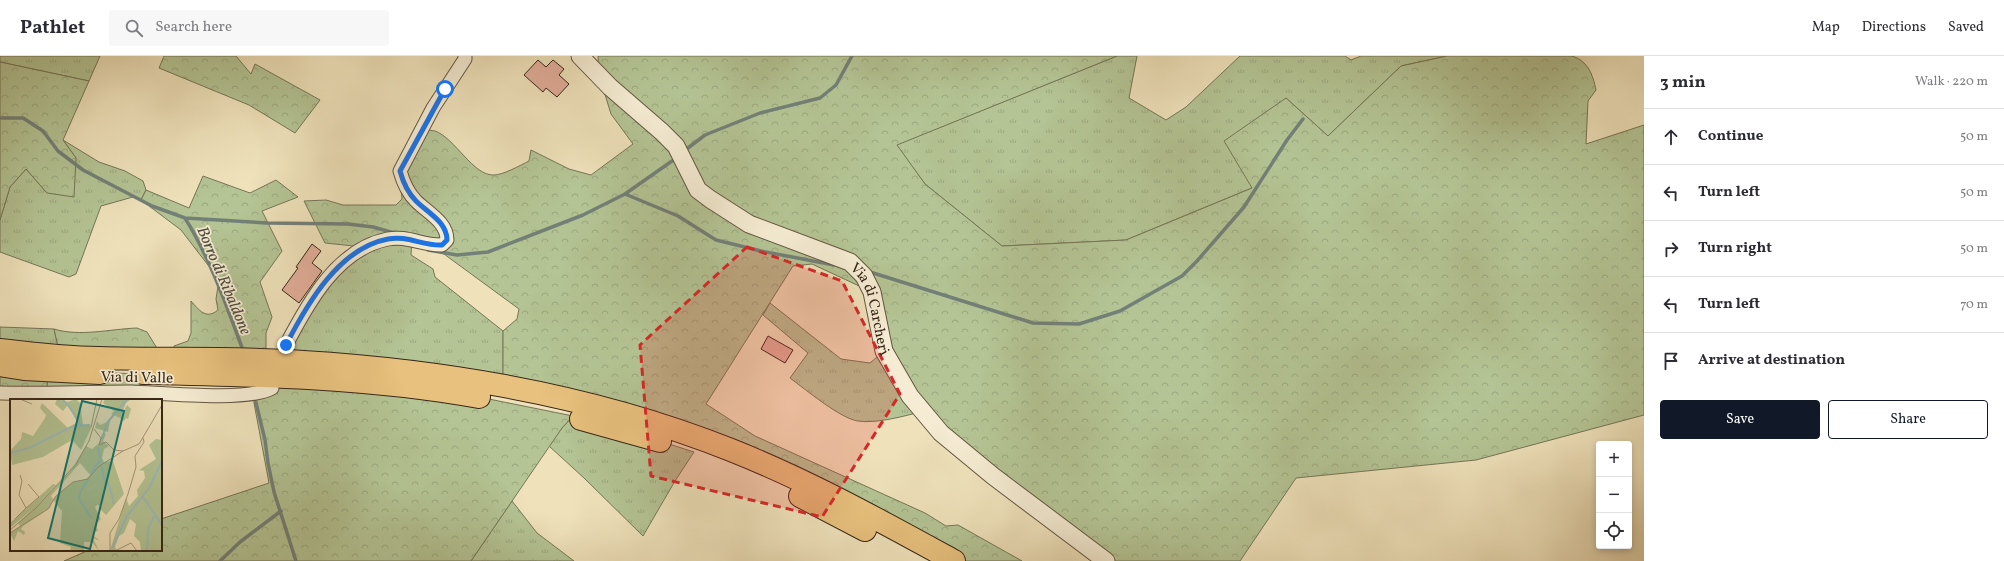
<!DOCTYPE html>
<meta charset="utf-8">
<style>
:root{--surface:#fff;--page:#f7f7f7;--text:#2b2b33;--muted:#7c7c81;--line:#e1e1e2;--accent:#111827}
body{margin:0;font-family:Vollkorn,serif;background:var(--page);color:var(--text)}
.controls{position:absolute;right:12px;bottom:12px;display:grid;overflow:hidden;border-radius:4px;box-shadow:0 2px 6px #0003}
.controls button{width:36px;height:36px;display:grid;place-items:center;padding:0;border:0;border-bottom:1px solid var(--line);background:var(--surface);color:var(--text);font:20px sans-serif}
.stop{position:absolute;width:12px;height:12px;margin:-9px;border:3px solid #1a73e8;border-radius:50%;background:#fff}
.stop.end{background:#1a73e8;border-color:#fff;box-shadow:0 1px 4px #0008}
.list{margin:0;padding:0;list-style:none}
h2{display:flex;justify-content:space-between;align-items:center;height:52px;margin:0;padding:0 16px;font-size:17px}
h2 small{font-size:13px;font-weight:400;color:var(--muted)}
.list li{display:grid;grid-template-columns:26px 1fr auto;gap:12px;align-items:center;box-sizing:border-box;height:56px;padding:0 16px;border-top:1px solid var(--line)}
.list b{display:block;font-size:15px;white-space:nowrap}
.list em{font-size:13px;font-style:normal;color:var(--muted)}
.actions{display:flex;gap:8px;padding:12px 16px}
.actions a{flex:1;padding:9px 0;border:1px solid var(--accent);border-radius:4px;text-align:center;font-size:14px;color:var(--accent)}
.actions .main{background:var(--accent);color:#fff}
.icon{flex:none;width:22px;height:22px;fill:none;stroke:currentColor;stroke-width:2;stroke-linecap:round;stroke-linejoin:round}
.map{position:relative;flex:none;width:1644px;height:505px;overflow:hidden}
header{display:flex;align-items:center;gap:24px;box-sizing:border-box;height:56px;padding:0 20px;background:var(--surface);border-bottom:1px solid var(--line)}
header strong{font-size:19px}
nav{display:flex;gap:22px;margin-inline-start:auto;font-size:14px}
.search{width:280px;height:36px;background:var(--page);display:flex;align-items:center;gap:10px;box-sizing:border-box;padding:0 14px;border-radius:4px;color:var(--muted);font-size:15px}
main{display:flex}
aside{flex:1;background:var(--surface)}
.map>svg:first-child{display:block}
.grass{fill:url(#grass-tufts);stroke:#757656}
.forest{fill:url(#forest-crowns);stroke:#757656}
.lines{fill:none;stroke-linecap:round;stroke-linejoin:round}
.stream{stroke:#738078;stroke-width:3.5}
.building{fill:#e1ae99;stroke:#362717}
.minor-casing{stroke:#645640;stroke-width:15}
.tertiary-casing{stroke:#645640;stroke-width:19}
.trunk-casing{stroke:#362717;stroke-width:24}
.minor{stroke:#f5ecd3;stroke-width:13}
.tertiary{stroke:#f5ecd3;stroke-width:17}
.trunk{stroke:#e8c17e;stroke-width:22}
.route{stroke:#1a73e8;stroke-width:5}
.marked{fill:#d62828;fill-opacity:0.2;stroke:#d62828;stroke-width:3;stroke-dasharray:8 5;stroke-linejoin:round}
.labels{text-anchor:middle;stroke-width:3.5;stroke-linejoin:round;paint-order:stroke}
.street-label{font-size:15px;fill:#362717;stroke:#f5ecd3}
.water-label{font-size:16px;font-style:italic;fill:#504c3f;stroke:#f5ecd3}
.inset-river{fill:none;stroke:#9cbcb8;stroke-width:2}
.inset-road{fill:none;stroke:#a59779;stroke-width:1}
.view{fill:#0f766e;fill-opacity:0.15;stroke:#0f766e;stroke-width:2}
.inset-edge{fill:none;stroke:#362717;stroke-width:2}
</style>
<header>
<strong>Pathlet</strong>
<div class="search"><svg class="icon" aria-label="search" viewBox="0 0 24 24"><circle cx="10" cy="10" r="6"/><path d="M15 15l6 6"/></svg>Search here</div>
<nav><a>Map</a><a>Directions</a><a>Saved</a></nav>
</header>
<main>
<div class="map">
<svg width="1644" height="505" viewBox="0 0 1644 505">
<defs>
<pattern id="grass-tufts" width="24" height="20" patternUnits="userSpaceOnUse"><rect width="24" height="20" fill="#b4c494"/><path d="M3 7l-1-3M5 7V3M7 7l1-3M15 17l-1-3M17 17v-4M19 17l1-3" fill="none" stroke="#9ba87f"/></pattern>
<pattern id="forest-crowns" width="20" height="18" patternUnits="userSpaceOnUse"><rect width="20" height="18" fill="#b4c494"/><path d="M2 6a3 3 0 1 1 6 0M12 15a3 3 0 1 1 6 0" fill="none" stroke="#9ba87f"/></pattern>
</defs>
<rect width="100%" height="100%" fill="#efe2bb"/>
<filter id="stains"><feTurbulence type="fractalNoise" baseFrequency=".005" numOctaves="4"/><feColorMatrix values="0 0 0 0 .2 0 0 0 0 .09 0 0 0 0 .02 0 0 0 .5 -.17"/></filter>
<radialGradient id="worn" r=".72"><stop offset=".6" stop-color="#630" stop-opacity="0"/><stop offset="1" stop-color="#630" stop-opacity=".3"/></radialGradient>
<path class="grass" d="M0,0h100l-11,25 -89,-19z
M1117,0h20l-8,42 37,22 20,-13 54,-51h105l6,4 10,-4h86l-46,10 -73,70 -42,-38 -34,90 -126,52 -124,6 -77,-62 -29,-39z
M63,84l36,22 26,9 18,10 3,9 -5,10 -8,-3 -32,9 -25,68 -7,3 -69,-25v-32l10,-33 16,-18 21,24 29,-35z
M412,183l-1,16 22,14 2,8 68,54v55l-222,-25 22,-48 60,-66z
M770,247l71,56 29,4 14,-12 39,60c-17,5 -48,13 -65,10 -17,-2 -53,-32 -68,-43l18,-25 -45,-38z
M0,271l54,2 6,27 -60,-6z
M49,315l98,3 -3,19h-98z
M573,360l68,19 53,17 -19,29 -32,55 -59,-58 -35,-32 13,-18z
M512,445l25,32 37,28h-103z"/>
<path class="forest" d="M164,0h72l15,18 4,-10 65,36 -25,33 -46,-28 -90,-37z
M598,0h519l-220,89 28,39 77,62 124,-6 126,-52 -28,-47 62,-43 42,38 73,-70 46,-10h125c16,5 21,19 24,34l-8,11 -2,43 58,-19v290l-168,45 -180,18 -56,83h-134l-165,-128 -57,-82 -12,-59 -60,-28 -19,2 -87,138 49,32 170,77 21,13 12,-1 64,36h-68l-177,-91 -274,-84v-55l14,-12 2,-10 -86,-63 -21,-7 -49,8 -38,-4 -21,-42 22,-1 17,5h53l6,-6 -2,-28 22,-42c4,1 9,1 13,2 20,7 38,45 59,44 9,0 27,-10 35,-14l2,-11 38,19 22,6 42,-31 -22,-30 -12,-39z
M0,6l89,19 -26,59 13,18 -2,39 -27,-4 -21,-24 -16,18 -10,33z
M203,120l47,17 26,-13 22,17 -36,14 20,40 -22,31 12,35 -6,16v27l-91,-2 -1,-12 14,-5 3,-8v-32c8,9 15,19 27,9l-2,-11 2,-13 -7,-17 -30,-39 -40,-30 5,-10 43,18z
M137,272l10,4 16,26 -103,-2 -6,-27c26,8 56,0 83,-1z
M0,309l49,6 -3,22h-46z
M253,320l221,20 99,20 -11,12 -91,133h-407l25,-11h72v-31l108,-36 -15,-80z"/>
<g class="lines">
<path class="stream" d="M0,62h23l20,13 15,20 25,19 69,36 33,12 82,5 81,1 25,3 25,7
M688,92l17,-13 55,-22 60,-15 16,-13 16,-29
M625,138l53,22 38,24 45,11 73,14
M185,162c26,42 42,89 59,135
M428,194l29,5 31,-3 95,-37 42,-21 47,-33
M870,216l163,51 46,1 41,-13 62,-35 15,-15 47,-54 43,-67 16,-21
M251,326l14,58 3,23 6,29 22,69
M220,505l20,-19 41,-31"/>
</g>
<path class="building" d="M538,4l8,7 7,-7 11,9 -5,6 10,9 -12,13 -11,-9 -3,4 -19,-17z
M312,188l9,7 -9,12 10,8 -23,32 -17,-13 16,-22 -2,-1z
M768,280l25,14 -8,13 -24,-14z"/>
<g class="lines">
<g class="minor-casing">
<path id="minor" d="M286,289c22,-42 51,-96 102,-106 19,-4 35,7 54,6l5,-5c0,-18 -19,-27 -31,-39 -8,-8 -13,-19 -16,-30l33,-63 32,-49v-3
M0,337c44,1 87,-1 131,-1 32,1 116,10 141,-4"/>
</g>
<g class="tertiary-casing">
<g id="tertiary">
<path id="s1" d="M580,0l30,31 52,45 14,14 22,44 12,9 39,25 101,38 14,14 8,16 12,59 26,45 31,37 52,43 113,85"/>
</g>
</g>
<g class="trunk-casing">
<path id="trunk" d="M0,294c33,4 66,8 99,8 68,2 136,-1 204,4 146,9 293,34 428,88 78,31 150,71 223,111
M0,309l24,4 76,4
M143,317c112,2 226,4 336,24
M581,363l79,22
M800,440l65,34"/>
</g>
<use href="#minor" class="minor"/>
<use href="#tertiary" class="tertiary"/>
<use href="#trunk" class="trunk"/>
</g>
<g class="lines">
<path class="route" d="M286,289c21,-41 53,-97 102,-106 19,-4 35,7 54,6l5,-5c0,-18 -19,-27 -31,-39 -8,-8 -13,-19 -16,-30l45,-82"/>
</g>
<path class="marked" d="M747,191l95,34 58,113 -78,123 -171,-41 -11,-131z"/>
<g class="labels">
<g class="street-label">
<text dy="5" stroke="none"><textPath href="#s1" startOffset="403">Via di Carcheri</textPath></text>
<text transform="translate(137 321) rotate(1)" y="5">Via di Valle</text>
</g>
<g class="water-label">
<text transform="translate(225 224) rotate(67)" y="6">Borro di Ribaldone</text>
</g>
</g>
<g transform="translate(10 343)">
<rect width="152" height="152" fill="#efe2bb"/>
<path d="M117,6l4,4 -3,10 -2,-1 -2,3 -4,-3zM43,85l3,1 -20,21 -26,22v-5zM88,85l3,22 -4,-1 -2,2 6,12 -5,5 2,7 -4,1 -4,-12 4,-2 -7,-5 -2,-12 2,-10z" fill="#b4c494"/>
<path d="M47,0l10,3 9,-3 4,4 3,22 9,1 -11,24 -9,-10 -29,17 -31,8 -2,-14 11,-12 1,-7 11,4 12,-18 1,-3 -6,-7 2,-5 26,25 8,-5 1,-4 -10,-13 -4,5 -8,-7zM95,0h26l-5,4 -6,15 -9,-4 3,-3 -11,-8zM87,22l3,4 10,-4 -2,11 -13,-4zM92,35h4l-3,7 6,5 -5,3 -2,9 2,4 9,-1 11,33 -18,21 -6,-6 -2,-25 -11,7v22l5,-1 2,6 -4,3 4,7v8l6,5 -7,-3 6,13 -7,-9h-8v9h-14l1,-4 -11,-4 2,-32 -9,-11 -3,8 -27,18 -2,3 4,3 -1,3 -6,-4 -4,10 -4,-8 10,-7 -2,-3 52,-51 16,-26 6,3 7,-6zM70,64l10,12 -4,4 -13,3 -20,17 -2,-3zM146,40l6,1v111h-21l-1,-9 -6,-6 2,-12 -6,-5 -6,14 -5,3 -4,11 2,4h-7l16,-53 3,8 9,-10 -1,-6 8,-12 -1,-7 -5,-1 17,-11 -7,-14z" fill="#b4c494" fill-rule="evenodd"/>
<path class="inset-river" d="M52,0l8,8 10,18M92,40l5,-16 20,-24M88,48l3,16M0,54l19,-5 44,-22 17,-1M92,68l2,12 5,6 5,19M81,74l8,-12M78,81l-8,12 -1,7 13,20M133,98l19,28M102,149l15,-32 22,-28 13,-27M137,152l1,-22 6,-13"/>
<path class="inset-road" d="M10,0l12,5M81,28l6,-28M84,30l7,9 -2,7 7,-3 8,8 9,1M16,109l13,-11 -11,-13M5,120l11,-11 -7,-13 3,-14 -2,-6M0,131l26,-22 40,-44 13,-23 13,-42M0,134l38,-24 8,-13 17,-14 15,-3 10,-12 25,-16 16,-7 23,-39M100,152v-18l9,-14 9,-25 8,-27 -1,-11 9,-14 -1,-4M105,152l16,-8 6,8"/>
<path class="view" d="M72,2l42,10 -34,138 -42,-11z"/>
<rect width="152" height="152" class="inset-edge"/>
</g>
<rect width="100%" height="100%" filter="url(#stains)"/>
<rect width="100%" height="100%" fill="url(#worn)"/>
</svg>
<div class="controls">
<button>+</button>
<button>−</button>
<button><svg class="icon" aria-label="locate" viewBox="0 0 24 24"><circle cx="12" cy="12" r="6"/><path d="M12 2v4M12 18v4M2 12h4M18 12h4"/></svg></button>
</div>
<div class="stop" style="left:445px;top:33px"></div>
<div class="stop end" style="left:286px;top:289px"></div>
</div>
<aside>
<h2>3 min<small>Walk · 220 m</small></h2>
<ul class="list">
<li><svg class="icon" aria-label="ahead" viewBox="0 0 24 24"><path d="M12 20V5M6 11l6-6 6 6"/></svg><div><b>Continue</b></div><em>50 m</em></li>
<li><svg class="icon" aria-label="left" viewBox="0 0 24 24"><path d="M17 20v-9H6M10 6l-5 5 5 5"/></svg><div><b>Turn left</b></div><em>50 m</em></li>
<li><svg class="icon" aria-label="right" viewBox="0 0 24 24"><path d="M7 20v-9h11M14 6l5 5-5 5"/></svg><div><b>Turn right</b></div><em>50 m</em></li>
<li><svg class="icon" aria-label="left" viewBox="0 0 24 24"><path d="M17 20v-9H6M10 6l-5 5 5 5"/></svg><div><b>Turn left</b></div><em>70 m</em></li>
<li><svg class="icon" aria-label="arrive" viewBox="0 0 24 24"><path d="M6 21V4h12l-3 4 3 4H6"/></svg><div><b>Arrive at destination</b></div></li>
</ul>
<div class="actions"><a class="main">Save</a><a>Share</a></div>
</aside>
</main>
